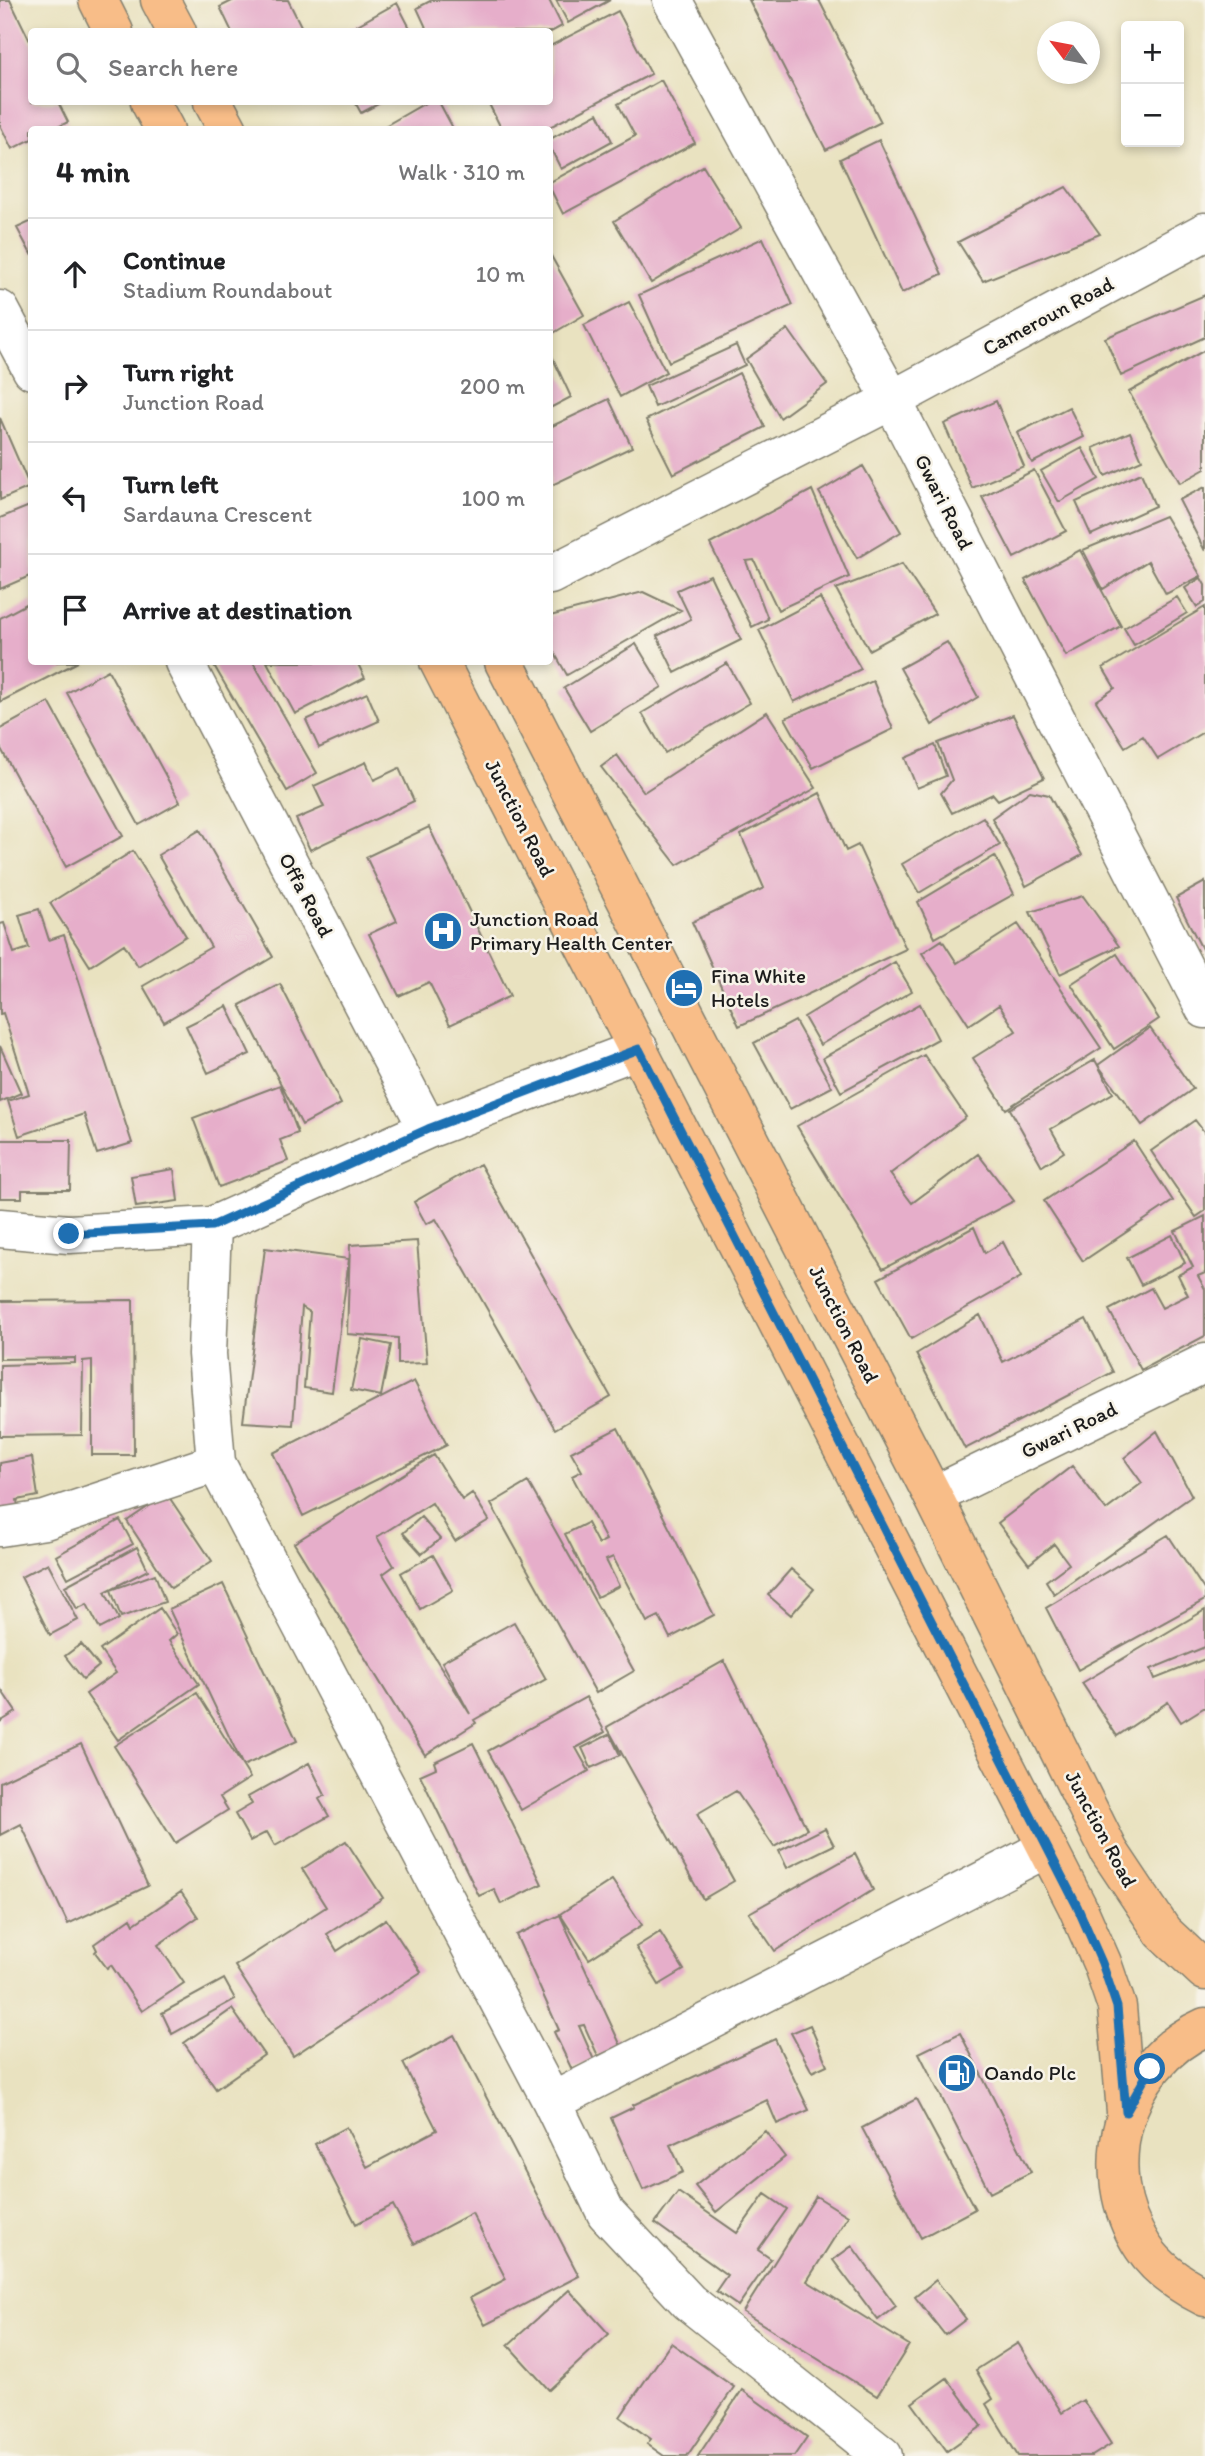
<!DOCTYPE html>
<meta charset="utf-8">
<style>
:root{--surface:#fff;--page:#f2f2f2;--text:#202124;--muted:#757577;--line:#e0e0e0}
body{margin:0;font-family:Itim,sans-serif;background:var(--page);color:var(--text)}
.controls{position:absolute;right:21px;top:21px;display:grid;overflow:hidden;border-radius:7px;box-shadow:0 4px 10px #0003}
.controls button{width:63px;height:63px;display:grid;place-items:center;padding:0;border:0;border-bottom:2px solid var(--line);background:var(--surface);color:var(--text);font:35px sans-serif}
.compass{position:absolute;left:1037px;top:21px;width:63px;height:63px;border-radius:50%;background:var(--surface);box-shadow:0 4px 10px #0003;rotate:302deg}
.stop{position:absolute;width:21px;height:21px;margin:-16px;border:5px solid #1f6fb2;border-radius:50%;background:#fff}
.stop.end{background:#1f6fb2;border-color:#fff;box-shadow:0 2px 7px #0008}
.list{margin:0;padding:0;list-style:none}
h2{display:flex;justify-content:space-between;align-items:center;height:91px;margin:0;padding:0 28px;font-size:30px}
h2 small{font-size:23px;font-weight:400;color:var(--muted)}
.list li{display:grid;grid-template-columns:46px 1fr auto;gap:21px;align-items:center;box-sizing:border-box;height:112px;padding:0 28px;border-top:2px solid var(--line)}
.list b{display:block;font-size:26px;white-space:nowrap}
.list p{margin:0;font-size:23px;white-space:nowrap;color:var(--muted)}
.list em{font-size:23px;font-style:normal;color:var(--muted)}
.icon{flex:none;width:38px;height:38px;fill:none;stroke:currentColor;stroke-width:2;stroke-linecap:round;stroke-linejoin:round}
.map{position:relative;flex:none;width:1205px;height:2456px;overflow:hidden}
.search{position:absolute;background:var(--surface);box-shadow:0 4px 10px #0003;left:28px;top:28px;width:525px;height:77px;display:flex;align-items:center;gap:18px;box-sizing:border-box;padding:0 24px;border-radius:7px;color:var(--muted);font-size:26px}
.panel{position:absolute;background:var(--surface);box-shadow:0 4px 10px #0003;left:28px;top:126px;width:525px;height:539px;border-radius:7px}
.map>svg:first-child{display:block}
.building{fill:#e6aeca}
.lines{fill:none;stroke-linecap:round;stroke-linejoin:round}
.minor-casing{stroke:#827f6e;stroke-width:41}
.major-casing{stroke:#827f6e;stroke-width:41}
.minor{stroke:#fff;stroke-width:38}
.major{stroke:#f8bd88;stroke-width:38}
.route{stroke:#1f6fb2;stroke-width:9}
.labels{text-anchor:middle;stroke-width:5;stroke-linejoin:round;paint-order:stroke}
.street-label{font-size:21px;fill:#1c1c1c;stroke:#f7f3e8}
.poi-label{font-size:21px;fill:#1c1c1c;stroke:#f7f3e8;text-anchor:start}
</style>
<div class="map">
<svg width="1205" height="2456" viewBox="0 0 1205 2456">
<rect width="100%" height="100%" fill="#f7f3e8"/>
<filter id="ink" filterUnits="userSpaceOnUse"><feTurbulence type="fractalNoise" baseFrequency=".0143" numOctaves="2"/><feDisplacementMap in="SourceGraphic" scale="14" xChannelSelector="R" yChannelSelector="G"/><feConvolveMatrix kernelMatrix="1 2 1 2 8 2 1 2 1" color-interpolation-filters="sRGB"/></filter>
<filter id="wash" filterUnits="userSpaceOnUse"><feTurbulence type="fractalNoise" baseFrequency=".00686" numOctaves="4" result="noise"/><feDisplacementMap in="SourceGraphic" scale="28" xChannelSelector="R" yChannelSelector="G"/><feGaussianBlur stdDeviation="1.57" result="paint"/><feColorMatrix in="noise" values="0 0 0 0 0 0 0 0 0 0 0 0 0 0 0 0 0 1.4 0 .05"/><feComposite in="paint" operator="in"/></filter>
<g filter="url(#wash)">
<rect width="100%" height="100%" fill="#e9e2c0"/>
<g id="blocks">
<path class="building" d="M0,0h10l22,45v57h26l10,20 -16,8h-20v9l-20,10 -12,-24z
M234,0h54l16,32h-72l-12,-25z
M432,0h117l13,26 -11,6h-123l-11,-24z
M556,0h54l-42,23z
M749,0h70l62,122 -55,28z
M397,3l15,29h-67z
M618,11l33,63 -107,56h-42l-14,-28h62v-56z
M661,80l34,63 -132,71 -13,-26v-6l85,-46 -17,-32z
M355,102h27l-21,11z
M427,102h12l15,28h-76z
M598,113l14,28 -51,28 -11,-22v-8z
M879,140l63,134 -40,19 -62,-134z
M703,166l38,62 -90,55 -37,-62z
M1066,187l34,47 -117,47 -25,-39z
M32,221v35l-15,-28z
M763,238l30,67 -124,57 -30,-67z
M550,254l34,61 -34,20z
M1205,295v42l-84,39 -16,-38z
M629,302l37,70 -46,25 -36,-72z
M788,329l39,55 -47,34 -34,-59z
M736,345l9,20 -90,42 -9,-21z
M1205,350v119l-25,14 -51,-91z
M550,352l21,45 -21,11z
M739,373l26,54 -92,47 -27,-54z
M609,399l23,48 -82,39v-59z
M996,401l28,65 -52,22 -28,-64z
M1069,407l15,30 -52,26 -15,-30z
M0,418l30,69 -30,13z
M1130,432l12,28 -37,16 -12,-28z
M1082,448l17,31 -40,23 -18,-31z
M863,466l38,66 -44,26 -38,-66z
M1034,470l32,61 -52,27 -32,-61z
M1141,473l14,33 -64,29 -15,-33z
M1205,487v64l-26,-51z
M812,490l37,87 -71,33 -24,-50 -8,1 22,58 -16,8 -42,-83z
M32,505v70l-32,14v-71z
M1165,516l36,60 -35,18 -18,-33 -45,28 -20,-39z
M1080,550l41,76 -55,30 -41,-76z
M902,564l33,50 -66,36 -33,-61z
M710,575l31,65 -66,33 -18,-37 34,-17 -14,-29z
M1201,578l4,7v17l-8,5 -12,-19z
M643,592l38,18 -114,65 -17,-30v-29z
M1177,597l10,16 -53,32 -10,-17z
M820,598l41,71 -67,33 -35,-72z
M32,601v61h46l-78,40v-84z
M1205,607v124l-47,28 -15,-23 -18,11 -29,-46 19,-13 -12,-20z
M947,642l31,55 -46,28 -32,-57z
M636,644l26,43 -72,44 -26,-43z
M212,662h41l64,111 -30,18z
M267,662h90l8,16 -70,36z
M727,663l23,40 -85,50 -23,-40z
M108,670l72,132 -41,23 -72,-132z
M873,681l20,48 -80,39 -28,-50z
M367,693l12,28 -60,27 -13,-28z
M49,702l74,134 -57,31 -66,-120v-18z
M767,712l49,76 -139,77 -76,-98 16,-12 27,37z
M1013,715l31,63 -46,22 -5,-6 -41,19 -11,-20 11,-13 -14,-37z
M935,745l11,31 -29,12 -12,-30z
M366,762l8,18 25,-12 15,33 -104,49 -14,-31 28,-12 -10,-21z
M1030,791l19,4 33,60 -56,31 -34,-68z
M820,793l26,58 12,-6 48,104 -167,77 -47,-104 72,-34 -23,-53z
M983,817l17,28 -81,48 -17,-29z
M429,827l81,169 -60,29 -21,-43 -30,14 -30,-62 28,-13 -31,-64z
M200,830l73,127 -109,65 -21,-36 68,-39 -53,-92z
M133,851l53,85 -48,30 -14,-22 -34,22 -40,-63z
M995,856l19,38 -79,44 -17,-36z
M1205,882v73l-29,-57z
M1083,896l36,50 -59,28 -30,-62z
M39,909l10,31 15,-5 68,208 -35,11 -13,-40 -65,22 -11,-35 21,-7 -26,-81 -3,1v-90l4,-1 10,30 15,-5 -10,-33z
M1018,924l83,124 -95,61 -33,-51 43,-27 -17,-26 -30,20 -47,-72 20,-13 15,23z
M1117,954l42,65 -45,30 -43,-65z
M895,962l17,29 -92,54 -16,-28z
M280,984l61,120 -39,21 -62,-120z
M920,1004l18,35 -97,53 -18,-34z
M227,1006l23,48 -42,19 -22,-47z
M795,1021l37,66 -42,22 -36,-66z
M1150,1028l43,61 -51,36 -44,-60z
M0,1046l21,47 -21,9z
M924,1055l42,62 -76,57 22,29 66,-49 36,47 -131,68 -86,-143z
M1095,1060l18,33 -62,36 13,23 -22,14 -32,-57z
M280,1085l18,48 -18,7 8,21 -69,26 -26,-69z
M1195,1120l10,13v78l-9,6 -45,-66z
M0,1140h71l-1,50h-48v8h-22z
M1134,1141l39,60 -90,60 -39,-60z
M480,1164l131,233 -56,32 -119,-210 -10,5 -12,-22z
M174,1169l4,32 -42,6 -5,-31z
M1205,1216v57l-7,3 7,13v47l-64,34 -32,-60 42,-22 11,20 26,-13 -10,-20 15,-8 -18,-36z
M974,1227l11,26 18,-11 18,35 -110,62 -33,-60z
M1172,1235l13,28 -44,22 -14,-27z
M417,1241l10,122 -29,1v-26l-51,-4 3,-89z
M265,1248l84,11 -17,133 -28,-4 6,-76 -8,-5 -9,118 -50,-3z
M133,1300l1,155h-42v-95l-9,1 -1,74 -82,1v-71l75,-2v-5l-75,1v-58z
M980,1315l23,47 83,-43 27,53 -148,77 -49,-95z
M362,1339l29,6 -10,51 -30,-6z
M414,1381l33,64 -144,71 -30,-63z
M618,1428l96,187 -44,23 -11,-22 -12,6 -34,-65 -7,3 13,26 -22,11 -32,-63 22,-11 11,21 8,-4 -34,-64 10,-5 -11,-19z
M1157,1431l35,65 -138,98 -8,-13 23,-17 -15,-20 -25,20 -31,-41 74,-57 34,44 36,-27 -18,-25z
M434,1455l28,45 10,-7 17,27 -34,21 -23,-38 -55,34 17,29 -11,8 87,140 -28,-52 72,-40 32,57 -72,41 2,3 -51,32 -131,-212z
M32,1457l6,39 -21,4 2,12 -19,3v-52z
M528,1482l106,189 -38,22 -105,-189z
M167,1494l45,67 -41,27 -44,-67z
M421,1517l19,22 -18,15 -19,-21z
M120,1520l13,24 -65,34 -12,-22z
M1168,1535l37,56v9l-127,70 -32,-62z
M137,1547l11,23 -43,22 14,27 -19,10 -13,-25 -10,5 -12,-23z
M433,1555l20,35 -33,19 -19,-36z
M48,1563l30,57 -28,15 -29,-58z
M791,1569l23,20 -23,26 -23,-20z
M155,1574l10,28 -44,15 -10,-27z
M223,1584l74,157 -54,25 -74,-157z
M160,1608l17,26 -8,7 30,43 -81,56 -32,-46 30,-21 -16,-23z
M1205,1610v37l-54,22 4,10 50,-20v48l-24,15 -13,-20 -51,34 -35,-53z
M81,1644l18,22 -16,13 -18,-23z
M724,1661l83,168 -33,18 -38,-56 -39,23 37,67 -31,18 -96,-172z
M0,1688l16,24 -16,10z
M197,1693l53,85 -30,19 8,13 -53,33 -61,-97z
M586,1697l19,35 -29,16 13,23 -68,39 -33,-59z
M610,1734l10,21 -29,13 -9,-20z
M473,1743l69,141 -41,20 -7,-15 -15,7 -59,-121 16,-7 -2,-6z
M81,1744l67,142 -80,38 -47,-100 -21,11v-53z
M309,1763l16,32 -6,4 10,17 -54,30 -8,-14 -17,9 -15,-27 17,-10 -4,-7z
M825,1828l9,17 -47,23 -8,-17z
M346,1841l37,57 -56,36 10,17 49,-32 35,53 -128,84 -58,-90 91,-59 -24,-38z
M855,1854l18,36 -98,61 -26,-38z
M612,1880l30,45 -53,34 -29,-45z
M181,1892l17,25 -40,28 26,38 -42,28 -31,-46 -4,3 -12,-16 2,-2 -3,-6 37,-26 3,6z
M560,1915l61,131 -23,10 -14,-31 -5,1 15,34 -22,10 -18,-38 5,-2 -43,-95z
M660,1932l24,38 -25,15 -23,-38z
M224,1979l11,20 -63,35 -10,-21z
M232,2009l32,46 -48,34 -32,-46z
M810,2025l17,40 -15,7 -21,-39z
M960,2033l71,139 -41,21 -71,-140z
M454,2035l125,241 -94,49 -15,-27 36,-19 -34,-66 -58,31 -21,-39 -37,19 -41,-80 31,-17 21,40 70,-37 -34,-67z
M775,2039l34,71 -32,14 -10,-24 -97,45 13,27 -40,18 -32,-72 23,-11 -1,-2z
M916,2099l59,110 -54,29 -59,-110z
M765,2131l20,26 -69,55 -21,-26z
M678,2192l59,41 28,-39 22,15 -29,41 13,9 -33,47 -22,-15 11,-16 -72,-52z
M816,2196l32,20 -41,65 102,64 -32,51 -134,-84z
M852,2246l44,60 -18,14 -45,-60z
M936,2280l30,39 -21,16 -30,-38z
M569,2290l40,44 -60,56 -41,-45z
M671,2343l63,44 -47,69h-23l-17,-12 4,-5 -31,-22z
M1018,2343l44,70 21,-13 28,44 -19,12h-74l-32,-52 7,-5 -17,-29z
M947,2378l35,48 -35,25 -35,-48z
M742,2390l65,47 -13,19h-96z"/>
</g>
</g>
<g filter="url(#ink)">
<use href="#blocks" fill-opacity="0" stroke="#827f6e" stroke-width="2"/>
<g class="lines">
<g class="minor-casing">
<path id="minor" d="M672,0l220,400 313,609
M0,310l32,60
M550,575l342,-175 313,-168
M184,662l244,467
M212,1226l-5,128 9,109 336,639 54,111 83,89 194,154
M0,1228l69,6 143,-8 216,-97 211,-80
M933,1496l272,-133
M0,1527l45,-7 171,-57
M552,2102l495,-254"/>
</g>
<g class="major-casing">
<path id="major" d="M98,0l16,32
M160,0l17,32
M150,102l15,28
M213,102l15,28
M439,662l638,1244 25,57 15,44 9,105
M504,662l429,834 176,355 54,81 42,39
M1205,2027c-83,37 -112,144 -62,220 15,23 38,38 62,50"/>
</g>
<use href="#minor" class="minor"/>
<use href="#major" class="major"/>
</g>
</g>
<g class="lines" filter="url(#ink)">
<path class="route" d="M69,1234l143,-8 216,-97 211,-80 438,857 25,57 15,44 9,105 24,-43"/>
</g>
<defs>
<g id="hospital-disc" transform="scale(2.0125)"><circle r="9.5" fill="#1f6fb2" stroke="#f7f3e8"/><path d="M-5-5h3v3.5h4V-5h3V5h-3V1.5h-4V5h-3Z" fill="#fff"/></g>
<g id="hotel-disc" transform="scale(2.0125)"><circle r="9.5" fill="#1f6fb2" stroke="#f7f3e8"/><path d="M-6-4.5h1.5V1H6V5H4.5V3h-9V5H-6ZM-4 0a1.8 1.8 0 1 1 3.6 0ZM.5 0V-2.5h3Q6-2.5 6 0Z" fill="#fff"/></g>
<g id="fuel-disc" transform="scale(2.0125)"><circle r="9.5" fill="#1f6fb2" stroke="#f7f3e8"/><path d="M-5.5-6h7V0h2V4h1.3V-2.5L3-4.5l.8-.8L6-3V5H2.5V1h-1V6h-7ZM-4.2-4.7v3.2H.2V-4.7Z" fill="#fff"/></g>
</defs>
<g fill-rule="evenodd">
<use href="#hospital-disc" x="443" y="931"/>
<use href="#hotel-disc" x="684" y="988"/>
<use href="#fuel-disc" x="957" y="2073"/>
</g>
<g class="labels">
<g class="street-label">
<text transform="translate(1048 316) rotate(-28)" y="7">Cameroun Road</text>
<text transform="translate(944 502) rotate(63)" y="7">Gwari Road</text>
<text transform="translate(520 818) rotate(63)" y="7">Junction Road</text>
<text transform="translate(306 895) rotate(62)" y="7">Offa Road</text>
<text transform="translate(844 1324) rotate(63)" y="7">Junction Road</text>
<text transform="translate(1069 1430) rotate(-26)" y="7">Gwari Road</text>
<text transform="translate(1101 1829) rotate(62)" y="7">Junction Road</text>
</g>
<g class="poi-label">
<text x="470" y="926">Junction Road<tspan x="470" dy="24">Primary Health Center</tspan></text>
<text x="711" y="983">Fina White<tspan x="711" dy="24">Hotels</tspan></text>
<text x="984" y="2080">Oando Plc</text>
</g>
</g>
</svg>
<div class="controls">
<button>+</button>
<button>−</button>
</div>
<svg class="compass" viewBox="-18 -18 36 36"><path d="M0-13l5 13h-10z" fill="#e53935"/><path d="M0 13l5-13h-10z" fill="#757577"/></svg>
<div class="stop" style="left:1150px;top:2069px"></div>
<div class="stop end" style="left:69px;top:1234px"></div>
<div class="search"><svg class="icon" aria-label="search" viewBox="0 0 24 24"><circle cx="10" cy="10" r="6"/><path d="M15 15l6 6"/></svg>Search here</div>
<section class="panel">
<h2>4 min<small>Walk · 310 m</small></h2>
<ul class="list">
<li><svg class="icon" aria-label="ahead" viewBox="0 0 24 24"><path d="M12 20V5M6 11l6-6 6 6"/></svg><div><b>Continue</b><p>Stadium Roundabout</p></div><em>10 m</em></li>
<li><svg class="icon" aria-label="right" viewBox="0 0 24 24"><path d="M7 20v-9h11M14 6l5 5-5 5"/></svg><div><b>Turn right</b><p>Junction Road</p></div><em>200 m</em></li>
<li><svg class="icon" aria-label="left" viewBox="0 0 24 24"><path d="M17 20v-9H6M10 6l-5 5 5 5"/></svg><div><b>Turn left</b><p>Sardauna Crescent</p></div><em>100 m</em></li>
<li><svg class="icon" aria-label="arrive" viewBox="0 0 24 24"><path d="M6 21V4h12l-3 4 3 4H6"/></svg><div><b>Arrive at destination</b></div></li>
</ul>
</section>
</div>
